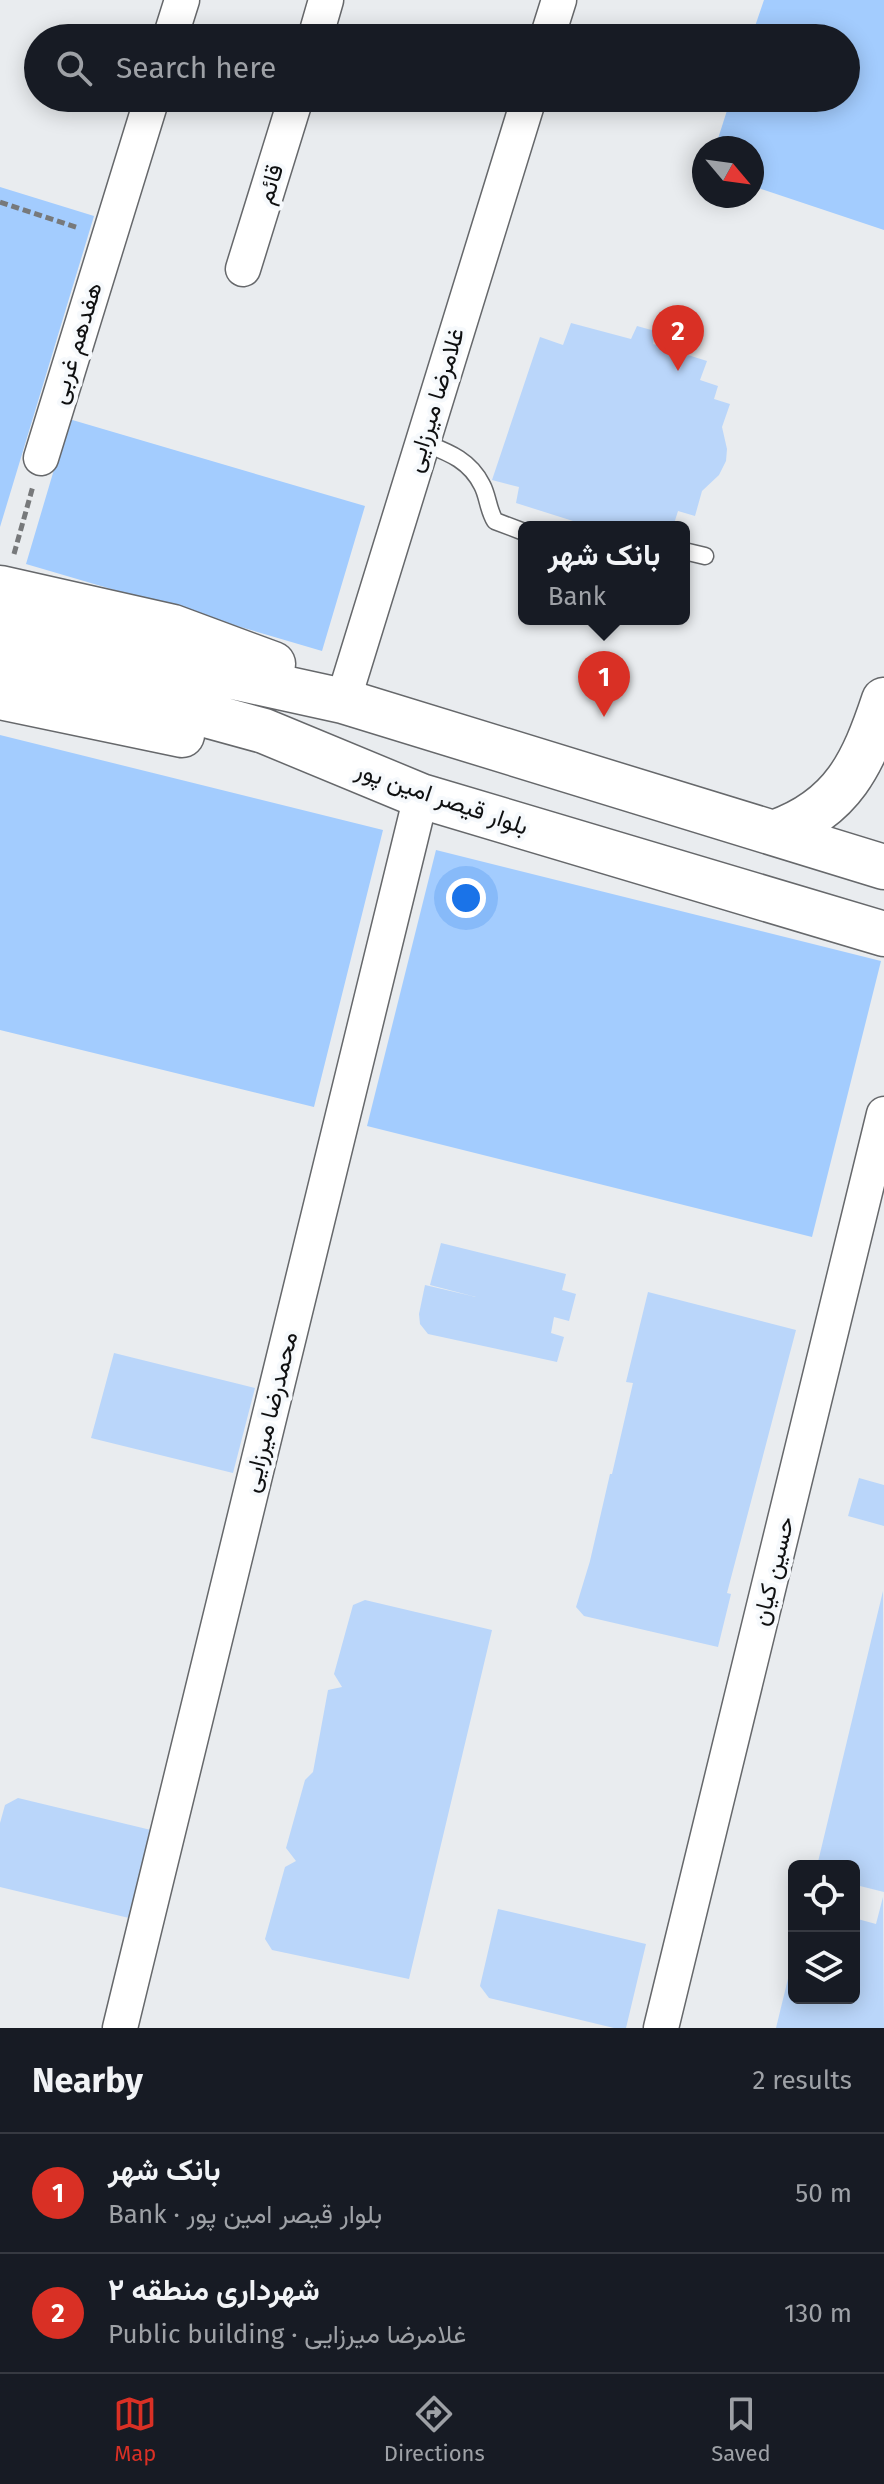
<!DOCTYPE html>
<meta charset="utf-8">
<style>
:root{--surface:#171b24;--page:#20242c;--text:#f1f3f6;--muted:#9ea1a6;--line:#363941;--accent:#d93025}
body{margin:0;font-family:"Fira Sans",Vazirmatn,sans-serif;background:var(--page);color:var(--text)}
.controls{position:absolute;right:24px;bottom:24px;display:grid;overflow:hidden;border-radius:12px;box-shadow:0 4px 20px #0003}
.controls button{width:72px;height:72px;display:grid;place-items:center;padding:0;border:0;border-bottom:2px solid var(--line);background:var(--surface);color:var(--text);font:40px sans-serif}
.compass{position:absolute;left:692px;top:136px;width:72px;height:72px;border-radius:50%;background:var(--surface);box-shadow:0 4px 20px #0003;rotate:119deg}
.you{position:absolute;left:466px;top:898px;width:28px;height:28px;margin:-20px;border:6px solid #fff;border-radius:50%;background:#1a73e8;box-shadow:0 0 0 12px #1a73e833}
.badge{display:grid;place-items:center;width:52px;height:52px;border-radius:50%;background:var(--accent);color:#fff;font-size:26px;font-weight:700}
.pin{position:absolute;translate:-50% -66px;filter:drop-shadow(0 2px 4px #0008)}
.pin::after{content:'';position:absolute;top:42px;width:28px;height:24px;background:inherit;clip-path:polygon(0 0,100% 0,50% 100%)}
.popup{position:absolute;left:518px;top:521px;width:172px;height:104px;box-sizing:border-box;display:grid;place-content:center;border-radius:12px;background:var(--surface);filter:drop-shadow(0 2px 6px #0005);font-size:26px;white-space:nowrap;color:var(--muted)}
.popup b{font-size:30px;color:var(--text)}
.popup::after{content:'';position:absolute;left:50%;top:100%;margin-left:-16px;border:16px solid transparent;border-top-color:var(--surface)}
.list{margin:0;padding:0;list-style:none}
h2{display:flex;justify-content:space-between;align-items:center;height:104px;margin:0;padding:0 32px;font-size:34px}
h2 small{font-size:26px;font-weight:400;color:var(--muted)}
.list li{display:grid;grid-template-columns:52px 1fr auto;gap:24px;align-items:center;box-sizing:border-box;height:120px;padding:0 32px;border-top:2px solid var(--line)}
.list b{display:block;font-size:30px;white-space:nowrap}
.list p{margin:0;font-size:26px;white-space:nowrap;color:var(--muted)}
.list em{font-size:26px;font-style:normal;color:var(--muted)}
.icon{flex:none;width:44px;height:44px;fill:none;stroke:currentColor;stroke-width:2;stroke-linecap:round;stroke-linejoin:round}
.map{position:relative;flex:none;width:884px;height:2028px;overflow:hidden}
.search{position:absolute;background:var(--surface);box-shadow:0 4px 20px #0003;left:24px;right:24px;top:24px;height:88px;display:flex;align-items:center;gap:20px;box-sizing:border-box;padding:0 28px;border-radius:44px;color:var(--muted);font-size:30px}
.sheet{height:344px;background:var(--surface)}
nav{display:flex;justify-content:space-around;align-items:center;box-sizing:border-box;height:112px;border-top:2px solid var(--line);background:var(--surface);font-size:22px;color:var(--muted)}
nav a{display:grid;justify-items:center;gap:4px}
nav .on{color:var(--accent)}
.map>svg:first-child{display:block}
.green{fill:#a3ccfe}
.building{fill:#bad6fa}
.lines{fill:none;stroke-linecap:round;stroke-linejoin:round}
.lane-casing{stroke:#66686b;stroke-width:19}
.street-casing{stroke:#66686b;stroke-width:37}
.secondary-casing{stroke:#66686b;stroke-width:47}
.path{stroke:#77797b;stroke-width:5;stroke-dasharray:8 4;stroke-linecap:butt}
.lane{stroke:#fff;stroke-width:16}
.street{stroke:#fff;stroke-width:34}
.secondary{stroke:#fff;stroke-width:44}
.labels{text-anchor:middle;stroke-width:8;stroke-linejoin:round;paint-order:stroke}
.street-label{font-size:24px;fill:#0f1011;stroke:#f6f9fc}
</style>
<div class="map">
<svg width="884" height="2028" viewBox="0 0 884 2028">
<rect width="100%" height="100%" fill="#e9ecef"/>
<path class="green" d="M764,0h120v230l-132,-44v-38h-37l16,-50h115v-60h-95z
M0,187l94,29 -94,311z
M69,419l296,87 -43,145 -296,-87z
M0,735l383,95 -69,277 -314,-77z
M436,850l445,111 -69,276 -445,-111z"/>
<path class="building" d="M571,323l60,16 6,-13 18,5 -2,13 54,17 -7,19 18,6 -4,13 16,5 -8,23 5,22 -1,12 -7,14 -17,16 -7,25 -17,-5 -5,16 -16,-3 -1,3h-64l-76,-24 3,-16 -27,-7 48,-143 23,8z
M441,1243l125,31 -4,16 14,4 -7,27 -15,-4 -3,16 13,4 -7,25 -129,-28 -8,-10 -1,-10 6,-29 51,12 -46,-12z
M648,1292l148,38 -69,263 4,1 -13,53 -134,-31 -8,-9 14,-46 20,-87h2l21,-91 -7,-1z
M114,1353l141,35 -22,85 -142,-35z
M859,1478l25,7v41l-36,-10z
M883,1591l1,301 -24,-6 -5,18 -1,-38h-37z
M365,1600l127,30 -83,349 -137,-29 -7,-11 20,-72 11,-6 -10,-13 19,-68 8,-8 15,-82 14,-3 -8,-13 19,-69z
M18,1798l133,32 -22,88 -129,-31v-64l5,-18z
M883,1897l1,131h-108l17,-70 1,40h60v-80l22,6z
M498,1909l148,35 -20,84h-12l-125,-30 -9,-12z"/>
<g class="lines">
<g class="lane-casing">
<path id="lane" d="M422,442c25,10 47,17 60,43 6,11 6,25 13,36l29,11
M684,551l21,5"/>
</g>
<g class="street-casing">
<path id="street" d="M170,38l12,-38
M315,38l11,-38
M547,38l12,-38
M243,269l53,-171
M41,458l111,-360
M343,701l186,-603
M120,2028l301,-1232
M661,2028l223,-914"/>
</g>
<g class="secondary-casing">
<path id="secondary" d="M0,588l173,39 100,37
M0,626l343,75 541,166
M0,662l64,14 200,55 157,65 463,138
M0,697l182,38
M776,832c67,-24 87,-69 108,-132"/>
</g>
<path class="path" d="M0,202l79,26
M14,554l19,-68"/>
<use href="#lane" class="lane"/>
<use href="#street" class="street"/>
<use href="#secondary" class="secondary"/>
</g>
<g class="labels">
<g class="street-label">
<text transform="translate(270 184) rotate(-73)" y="8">قائم</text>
<text transform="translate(76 343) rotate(-73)" y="8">هفدهم غربی</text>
<text transform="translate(435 400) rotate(-73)" y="8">غلامرضا میرزایی</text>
<text transform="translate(442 798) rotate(19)" y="8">بلوار قیصر امین پور</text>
<text transform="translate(270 1412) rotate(-76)" y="8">محمدرضا میرزایی</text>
<text transform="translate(773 1571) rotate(-76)" y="8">حسین کیان</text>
</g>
</g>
</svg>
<div class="controls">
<button><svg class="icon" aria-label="locate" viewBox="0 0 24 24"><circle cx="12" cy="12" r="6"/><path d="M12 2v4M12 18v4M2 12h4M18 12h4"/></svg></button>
<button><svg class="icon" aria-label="layers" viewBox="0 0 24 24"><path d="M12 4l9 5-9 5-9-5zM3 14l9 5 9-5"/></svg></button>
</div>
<svg class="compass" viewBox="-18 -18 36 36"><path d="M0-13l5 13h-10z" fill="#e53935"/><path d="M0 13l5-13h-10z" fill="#9ea1a6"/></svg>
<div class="you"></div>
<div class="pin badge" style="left:604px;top:717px">1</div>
<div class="popup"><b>بانک شهر</b>Bank</div>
<div class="pin badge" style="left:678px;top:371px">2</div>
<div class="search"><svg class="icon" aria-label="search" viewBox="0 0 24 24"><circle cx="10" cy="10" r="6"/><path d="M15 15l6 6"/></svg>Search here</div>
</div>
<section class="sheet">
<h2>Nearby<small>2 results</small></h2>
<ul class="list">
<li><span class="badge">1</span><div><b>بانک شهر</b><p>Bank · بلوار قیصر امین پور</p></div><em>50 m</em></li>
<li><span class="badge">2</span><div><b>شهرداری منطقه ۲</b><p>Public building · غلامرضا میرزایی</p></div><em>130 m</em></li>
</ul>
</section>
<nav>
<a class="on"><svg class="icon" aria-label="map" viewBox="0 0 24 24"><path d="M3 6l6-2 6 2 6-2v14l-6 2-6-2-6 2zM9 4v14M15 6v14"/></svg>Map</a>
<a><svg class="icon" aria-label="directions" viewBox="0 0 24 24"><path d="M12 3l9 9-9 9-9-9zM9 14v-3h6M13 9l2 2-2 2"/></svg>Directions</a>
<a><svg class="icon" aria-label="saved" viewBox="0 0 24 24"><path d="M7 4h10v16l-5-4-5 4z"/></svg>Saved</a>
</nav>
